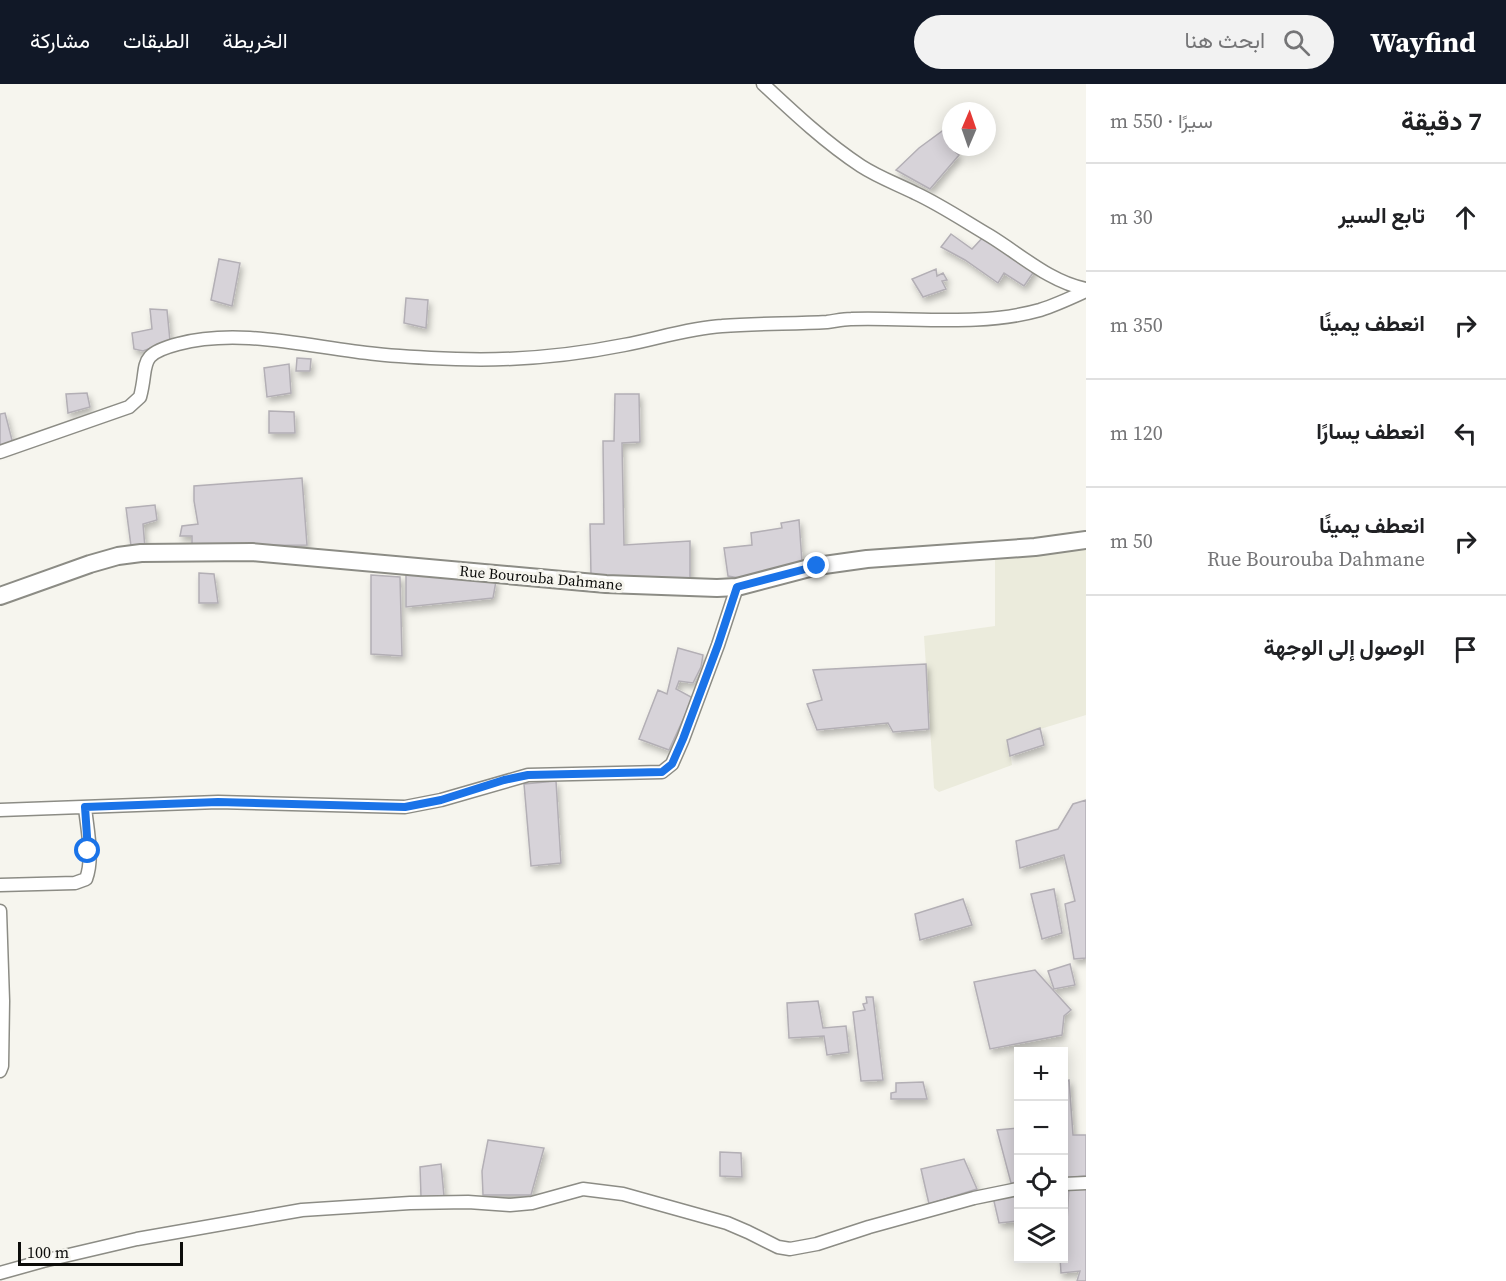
<!DOCTYPE html>
<html lang="ar">
<meta charset="utf-8">
<style>
:root{--surface:#fff;--page:#f2f2f2;--text:#202124;--muted:#757577;--line:#e0e0e0;--accent:#111827}
body{margin:0;font-family:"Source Serif 4",Vazirmatn,serif;background:var(--page);color:var(--text);direction:rtl}
.controls{position:absolute;right:18px;bottom:18px;display:grid;overflow:hidden;border-radius:0px;box-shadow:0 3px 15px #0003}
.controls button{width:54px;height:54px;display:grid;place-items:center;padding:0;border:0;border-bottom:2px solid var(--line);background:var(--surface);color:var(--text);font:30px sans-serif}
.compass{position:absolute;left:942px;top:18px;width:54px;height:54px;border-radius:50%;background:var(--surface);box-shadow:0 3px 15px #0003;rotate:2deg}
.scale{position:absolute;left:18px;bottom:15px;width:165px;box-sizing:border-box;padding-left:6px;border:3px solid #0c0c0a;border-top:0;font-size:16px;line-height:21px;white-space:nowrap;color:#0c0c0a;-webkit-text-stroke:4px #f6f5ee;paint-order:stroke}
.stop{position:absolute;width:18px;height:18px;margin:-14px;border:4px solid #1a73e8;border-radius:50%;background:#fff}
.stop.end{background:#1a73e8;border-color:#fff;box-shadow:0 2px 6px #0008}
.list{margin:0;padding:0;list-style:none}
h2{display:flex;justify-content:space-between;align-items:center;height:78px;margin:0;padding:0 24px;font-size:26px}
h2 small{font-size:20px;font-weight:400;color:var(--muted)}
.list li{display:grid;grid-template-columns:39px 1fr auto;gap:18px;align-items:center;box-sizing:border-box;height:108px;padding:0 24px;border-top:2px solid var(--line)}
.list b{display:block;font-size:22px;white-space:nowrap}
.list p{margin:0;font-size:20px;white-space:nowrap;color:var(--muted)}
.list em{font-size:20px;font-style:normal;color:var(--muted)}
.icon{flex:none;width:33px;height:33px;fill:none;stroke:currentColor;stroke-width:2;stroke-linecap:round;stroke-linejoin:round}
.map{position:relative;flex:none;width:1086px;height:1197px;overflow:hidden;direction:ltr}
header{display:flex;align-items:center;gap:36px;box-sizing:border-box;height:84px;padding:0 30px;background:var(--accent);color:#fff}
header strong{font-size:28px}
nav{display:flex;gap:33px;margin-inline-start:auto;font-size:21px}
.search{width:420px;height:54px;background:var(--page);display:flex;align-items:center;gap:15px;box-sizing:border-box;padding:0 21px;border-radius:33px;color:var(--muted);font-size:22px}
main{display:flex}
aside{flex:1;background:var(--surface)}
.map>svg:first-child{display:block}
.built{fill:#ebebdc}
.building{fill:#d7d3d9;stroke:#b3afb5;stroke-width:1.5;filter:url(#shadow)}
.lines{fill:none;stroke-linecap:round;stroke-linejoin:round}
.minor-casing{stroke:#8c8c85;stroke-width:15}
.tertiary-casing{stroke:#8c8c85;stroke-width:20}
.minor{stroke:#fff;stroke-width:12}
.tertiary{stroke:#fff;stroke-width:16}
.route{stroke:#1a73e8;stroke-width:8}
.labels{text-anchor:middle;stroke-width:6;stroke-linejoin:round;paint-order:stroke}
.street-label{font-size:15px;fill:#0c0c0a;stroke:#f6f5ee}
</style>
<header>
<strong>Wayfind</strong>
<div class="search"><svg class="icon" aria-label="search" viewBox="0 0 24 24"><circle cx="10" cy="10" r="6"/><path d="M15 15l6 6"/></svg>ابحث هنا</div>
<nav><a>الخريطة</a><a>الطبقات</a><a>مشاركة</a></nav>
</header>
<main>
<aside>
<h2>7 دقيقة<small>سيرًا · 550 m</small></h2>
<ul class="list">
<li><svg class="icon" aria-label="ahead" viewBox="0 0 24 24"><path d="M12 20V5M6 11l6-6 6 6"/></svg><div><b>تابع السير</b></div><em>30 m</em></li>
<li><svg class="icon" aria-label="right" viewBox="0 0 24 24"><path d="M7 20v-9h11M14 6l5 5-5 5"/></svg><div><b>انعطف يمينًا</b></div><em>350 m</em></li>
<li><svg class="icon" aria-label="left" viewBox="0 0 24 24"><path d="M17 20v-9H6M10 6l-5 5 5 5"/></svg><div><b>انعطف يسارًا</b></div><em>120 m</em></li>
<li><svg class="icon" aria-label="right" viewBox="0 0 24 24"><path d="M7 20v-9h11M14 6l5 5-5 5"/></svg><div><b>انعطف يمينًا</b><p>Rue Bourouba Dahmane</p></div><em>50 m</em></li>
<li><svg class="icon" aria-label="arrive" viewBox="0 0 24 24"><path d="M6 21V4h12l-3 4 3 4H6"/></svg><div><b>الوصول إلى الوجهة</b></div></li>
</ul>
</aside>
<div class="map">
<svg width="1086" height="1197" viewBox="0 0 1086 1197">
<defs>
<filter id="shadow"><feDropShadow dx="2.5" dy="4.5" stdDeviation="3" flood-color="#0004"/></filter>
</defs>
<rect width="100%" height="100%" fill="#f6f5ee"/>
<path class="built" d="M1086,462v169l-78,24 4,26 -73,27 -5,-4 -10,-152 71,-10v-66z"/>
<path class="building" d="M945,45l6,4v15l8,7 -29,34 -34,-19 23,-22z
M951,150l21,15 14,-15 51,33 -13,19 -20,-13 -6,10 -33,-23 -24,-13z
M219,175l21,4 -8,43 -21,-6z
M936,185l1,7 6,-3 4,7 -5,1 4,8 -23,8 -11,-18z
M406,214l22,2 -2,28 -22,-5z
M150,225l17,1 3,31 -27,10 -9,-2 -2,-16 20,-4z
M297,274l14,1 -1,12h-14z
M289,280l2,29 -24,4 -3,-29z
M87,309l3,14 -22,6 -2,-19z
M615,310h24l1,48 -18,1 2,102 66,-4v39l-99,-5 -1,-51h14l-1,-83h11z
M269,327l25,1 1,21h-26z
M5,329l8,31 -13,5v-35z
M302,394l5,67 -115,1v-10h-12l2,-10 16,-2 -4,-23v-15z
M155,421l2,15 -14,4 2,24 -14,-2 -5,-38z
M799,436l3,42 -46,13 -17,3 -11,-2 -4,-28 28,-3 -1,-12 31,-5 -1,-5z
M199,489l15,1 4,29h-19z
M406,490l90,7 -3,17 -87,9z
M371,491l29,2 2,79 -31,-2z
M678,564l25,7 -2,12 -8,16 -14,-2 -3,8 17,9 -24,52 -30,-11 19,-49 9,4z
M926,580l3,65 -36,3 -5,-9 -71,7 -10,-26 15,-4 -9,-30z
M1040,644l4,17 -34,11 -3,-16z
M556,697l5,82 -30,3 -7,-82z
M1086,716v158l-12,1 -9,-55 10,-3 -11,-46 -44,13 -4,-27 42,-12 15,-25z
M1054,805l8,44 -20,6 -11,-45z
M963,815l9,26 -52,15 -5,-26z
M1070,880l5,21 -21,4 -6,-18z
M1035,886l36,40 -7,6 -2,19 -72,14 -16,-67z
M866,913h7l10,83 -22,1 -8,-69 12,-2 -2,-6 4,-1z
M818,917l5,27 23,-2 3,26 -22,3 -3,-19 -35,2 -2,-35z
M1069,996l4,55h13v41l-22,2v-96z
M923,998l4,17h-36v-6l5,-1v-9z
M1018,1044v54l-7,1 -14,-53z
M488,1056l56,8 -13,47h-48l-1,-24z
M720,1068l21,1 1,24 -22,-1z
M964,1075l13,30 -48,15 -8,-35z
M441,1080l3,32 -23,1 -1,-30z
M1086,1102v95h-9l3,-10 -19,2 -1,-15h4v-3h1l4,-68z
M1018,1109v28l-19,2 -6,-26z"/>
<g class="lines">
<g class="minor-casing">
<path id="minor" d="M763,0c31,29 63,59 98,82 17,11 36,18 54,27 26,12 51,29 75,43 31,19 60,46 96,53
M0,368l129,-45 11,-10c9,-33 -4,-42 38,-53 63,-17 135,4 198,10 26,3 53,4 80,5 56,2 113,-3 168,-14 33,-6 64,-17 98,-19 35,-3 70,-2 105,-4 8,-1 16,-3 24,-3 62,-2 129,8 189,-9 16,-5 31,-12 46,-19
M0,726l218,-8 187,5 36,-7 87,-25 134,-3 10,-8 11,-25 35,-94 19,-58
M0,801l75,-2 11,-4c8,-21 1,-50 -1,-72
M0,827l3,90 -1,65 -2,5
M1064,1100l22,-1
M0,1189l43,-12 94,-22 165,-29 108,-7 58,-1 42,3 22,-2 51,-14 40,5 104,29 21,9 30,15 12,2 27,-5 52,-17 105,-29 44,-9"/>
</g>
<g class="tertiary-casing">
<path id="tertiary" d="M0,512l90,-32 28,-8 23,-3 111,-1 354,32 111,4 20,-1 80,-21 50,-7 168,-12 51,-7"/>
</g>
<use href="#minor" class="minor"/>
<use href="#tertiary" class="tertiary"/>
</g>
<g class="lines">
<path class="route" d="M88,767l-3,-44 133,-5 187,5 36,-7 63,-20 24,-5 134,-3 10,-8 11,-25 35,-94 19,-58 80,-21"/>
</g>
<g class="labels">
<g class="street-label">
<text transform="translate(541 494) rotate(5)" y="5">Rue Bourouba Dahmane</text>
</g>
</g>
</svg>
<div class="controls">
<button>+</button>
<button>−</button>
<button><svg class="icon" aria-label="locate" viewBox="0 0 24 24"><circle cx="12" cy="12" r="6"/><path d="M12 2v4M12 18v4M2 12h4M18 12h4"/></svg></button>
<button><svg class="icon" aria-label="layers" viewBox="0 0 24 24"><path d="M12 4l9 5-9 5-9-5zM3 14l9 5 9-5"/></svg></button>
</div>
<svg class="compass" viewBox="-18 -18 36 36"><path d="M0-13l5 13h-10z" fill="#e53935"/><path d="M0 13l5-13h-10z" fill="#757577"/></svg>
<div class="scale">100 m</div>
<div class="stop" style="left:88px;top:767px"></div>
<div class="stop end" style="left:817px;top:482px"></div>
</div>
</main>
